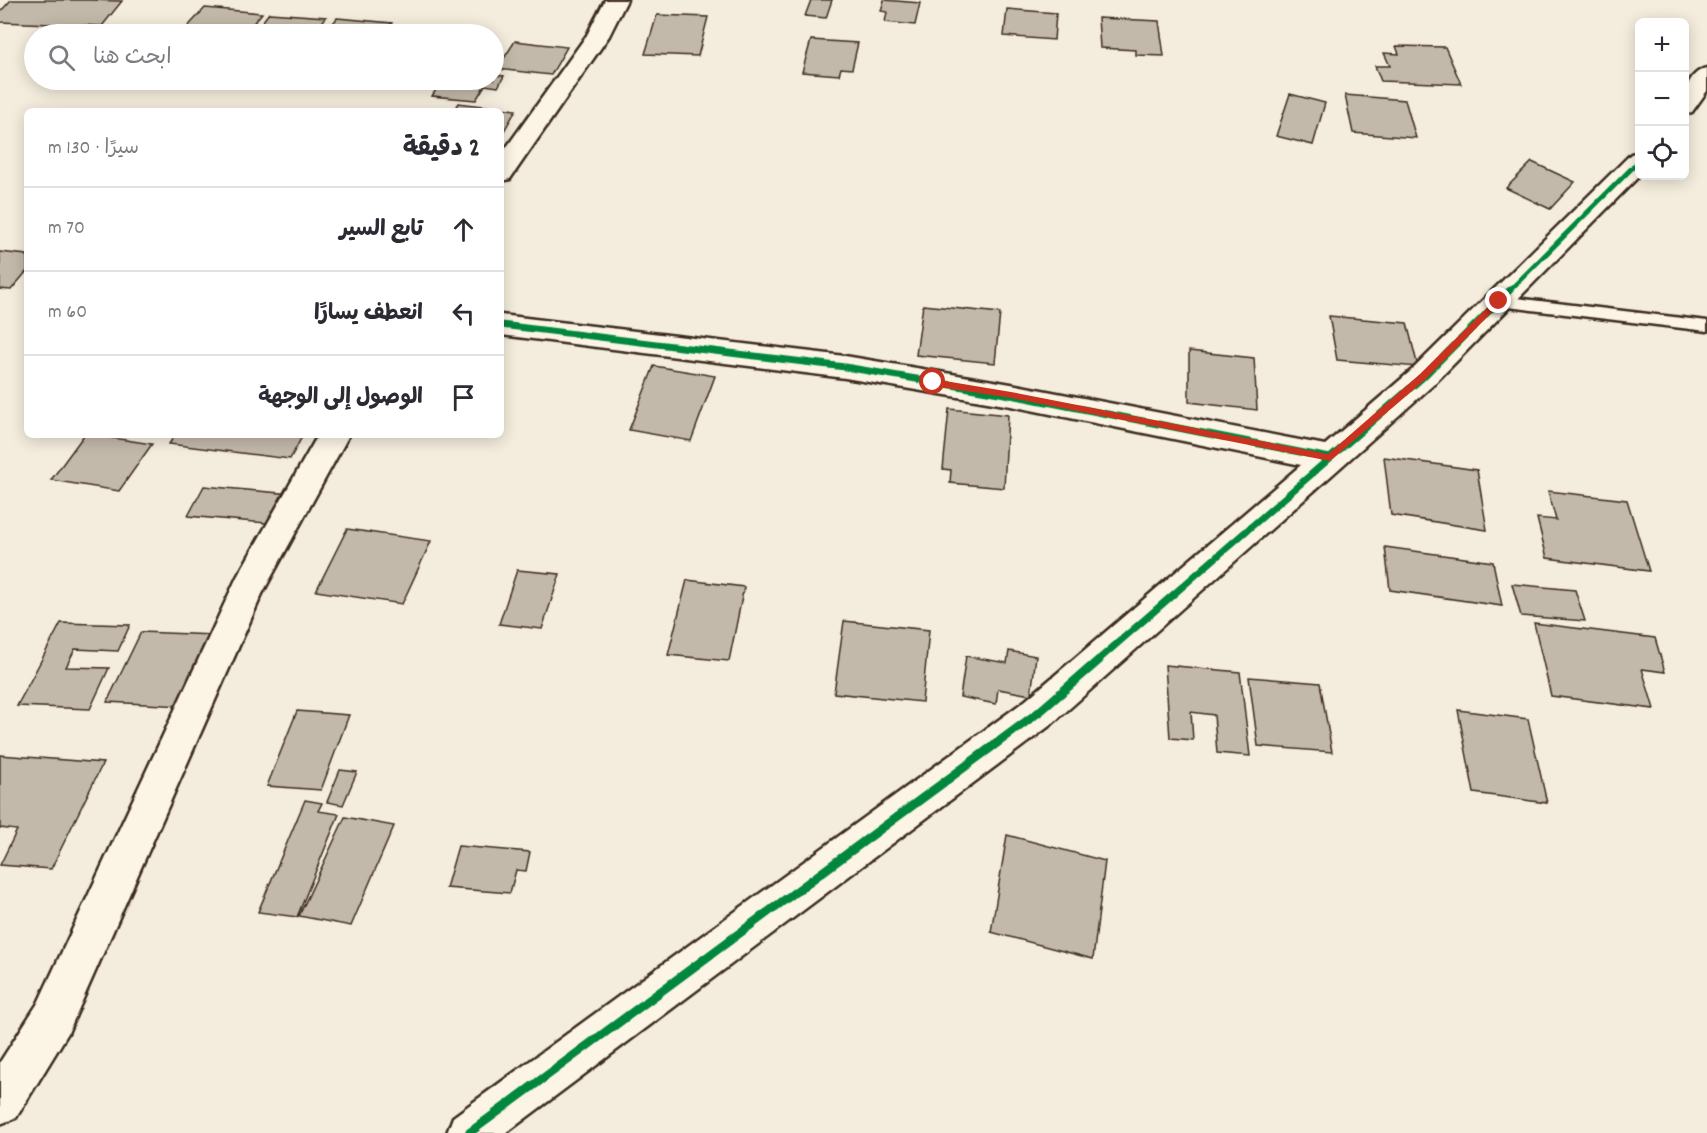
<!DOCTYPE html>
<html lang="ar">
<meta charset="utf-8">
<style>
:root{--surface:#fff;--page:#f2f2f3;--text:#2b2b33;--muted:#7c7c81;--line:#e1e1e2}
body{margin:0;font-family:Dekko,"Playpen Sans Arabic",sans-serif;background:var(--page);color:var(--text);direction:rtl}
.controls{position:absolute;right:18px;top:18px;display:grid;overflow:hidden;border-radius:9px;box-shadow:0 3px 15px #0003}
.controls button{width:54px;height:54px;display:grid;place-items:center;padding:0;border:0;border-bottom:2px solid var(--line);background:var(--surface);color:var(--text);font:30px sans-serif}
.stop{position:absolute;width:18px;height:18px;margin:-14px;border:4px solid #c8321e;border-radius:50%;background:#fff}
.stop.end{background:#c8321e;border-color:#fff;box-shadow:0 2px 6px #0008}
.list{margin:0;padding:0;list-style:none}
h2{display:flex;justify-content:space-between;align-items:center;height:78px;margin:0;padding:0 24px;font-size:26px}
h2 small{font-size:20px;font-weight:400;color:var(--muted)}
.list li{display:grid;grid-template-columns:39px 1fr auto;gap:18px;align-items:center;box-sizing:border-box;height:84px;padding:0 24px;border-top:2px solid var(--line)}
.list b{display:block;font-size:22px;white-space:nowrap}
.list em{font-size:20px;font-style:normal;color:var(--muted)}
.icon{flex:none;width:33px;height:33px;fill:none;stroke:currentColor;stroke-width:2;stroke-linecap:round;stroke-linejoin:round}
.map{position:relative;flex:none;width:1707px;height:1133px;overflow:hidden;direction:ltr}
.search{position:absolute;background:var(--surface);box-shadow:0 3px 15px #0003;left:24px;top:24px;width:480px;height:66px;display:flex;align-items:center;gap:15px;box-sizing:border-box;padding:0 21px;border-radius:33px;color:var(--muted);font-size:22px}
.panel{position:absolute;background:var(--surface);box-shadow:0 3px 15px #0003;left:24px;top:108px;width:480px;height:330px;border-radius:9px;direction:rtl}
.map>svg:first-child{display:block}
.building{fill:#c3b9aa;stroke:#3b2a1e;stroke-width:1.5}
.lines{fill:none;stroke-linecap:round;stroke-linejoin:round}
.lane-casing{stroke:#3b2a1e;stroke-width:5}
.street-casing{stroke:#3b2a1e;stroke-width:5}
.lane{fill:#fcf5e5;fill-rule:evenodd}
.street{fill:#fcf5e5;fill-rule:evenodd}
.cycleway-far2-casing{stroke:#fcf5e5;stroke-width:8}
.cycleway-far1-casing{stroke:#fcf5e5;stroke-width:10}
.cycleway-casing{stroke:#fcf5e5;stroke-width:13}
.cycleway-far2{stroke:#00873e;stroke-width:5}
.cycleway-far1{stroke:#00873e;stroke-width:7}
.cycleway{stroke:#00873e;stroke-width:9}
.route{fill:#c8321e}
</style>
<div class="map">
<svg width="1707" height="1133" viewBox="0 0 1707 1133">
<rect width="100%" height="100%" fill="#f4eddd"/>
<filter id="ink" filterUnits="userSpaceOnUse"><feTurbulence type="fractalNoise" baseFrequency=".0167" numOctaves="2"/><feDisplacementMap in="SourceGraphic" scale="12" xChannelSelector="R" yChannelSelector="G"/><feConvolveMatrix kernelMatrix="1 2 1 2 8 2 1 2 1" color-interpolation-filters="sRGB"/></filter>
<g filter="url(#ink)">
<path class="building" d="M11,0h78l33,1 -20,25 -102,-4v-10z
M811,0h21l-6,18 -21,-2z
M884,0l36,3 -5,22 -30,-3 2,-10 -6,-1z
M205,8l57,5 -18,21h-63z
M1007,9l49,4 -2,27 -50,-4z
M269,13l57,4 -12,17h-61z
M657,15l51,2 -10,39 -53,-2z
M337,18l55,5 -8,11h-59z
M1098,18l61,3 5,35 -28,-1v-5l-36,-2z
M811,40l47,3 -6,26 -11,-1 -2,7 -37,-3z
M515,41l52,6 -16,28 -54,-6z
M1396,46l49,1 16,37 -80,-3 -6,-15h15l-6,-13 15,1z
M494,75l10,1 -6,11 -13,-2 -9,15 -44,-4 10,-16h52z
M1290,94l35,9 -12,42 -37,-9z
M1345,95l60,5 11,38 -63,-5z
M458,103l58,7 -15,26v-25h-48z
M1532,162l43,20 -25,27 -44,-21z
M0,252l27,3v16l-16,19 -11,-1z
M923,305l77,8 -5,50 -79,-8z
M1329,316l78,7 11,44 -81,-7z
M1189,351l65,7 3,52 -68,-8z
M654,366l61,10 -24,65 -62,-11z
M949,409l59,6 -4,73 -54,-5 1,-13 -8,-1z
M84,435h9l59,9 -33,47 -68,-11z
M175,435h128l-13,24 -121,-15z
M1384,457l93,13 10,60 -96,-15z
M204,486l87,8 -14,30 -89,-8z
M1548,491l79,9 22,71 -102,-13 -10,-40 19,2z
M347,529l84,12 -29,63 -86,-13z
M1385,547l108,15 9,44 -112,-16z
M517,570l43,4 -18,55 -43,-5z
M687,580l57,7 -15,74 -61,-6z
M1512,584l63,6 10,31 -64,-5z
M844,621l85,9 -7,72 -88,-9z
M61,623l69,2 -12,26 -43,-2 -9,18 43,1 -19,41 -73,-3z
M1534,623l121,15 10,34 -23,-3 12,40 -103,-13z
M141,632l73,3 -31,71 -76,-4z
M1009,651l27,5 -5,39 -33,-6 -2,15 -36,-7 6,-41 41,7z
M1165,665l75,7 10,84 -33,-3 -3,-38 -23,-3 2,28 -23,-2z
M1249,677l71,6 12,69 -74,-6z
M1458,710l70,9 19,84 -73,-10z
M297,711l52,4 -28,75 -54,-4z
M0,755l103,8 -52,106 -51,-4 17,-35 -17,-2z
M340,770l17,2 -14,33 -16,-3z
M305,800l17,3 -4,8 21,3 -42,103 -39,-5z
M345,817l49,9 -43,100 -52,-10z
M1007,835l98,26 -12,98 -102,-27z
M458,846l72,6 -4,19 -10,-1 -6,23 -64,-5z"/>
<g class="lines">
<g class="lane-casing">
<path id="lane" d="M1499,296l208,25v10l-208,-25 -7,-5z"/>
</g>
<g class="street-casing">
<path id="street" d="M605,0h22l-18,36 -99,143 -9,2v-26l86,-120z
M1707,68v23l-15,21 -8,2c0,-18 2,-41 23,-46z
M1640,152v23l-207,210 -381,339 -546,409h-59l6,-16 573,-417 275,-235 -290,-59 -166,-28 -344,-43v-20l344,41 166,28 314,61 88,-76 218,-215z
M318,435h31l-87,159 -194,439 -52,85 -16,6v-62l38,-59 199,-426z"/>
</g>
<use href="#lane" class="lane"/>
<use href="#street" class="street"/>
<g class="cycleway-far2-casing">
<path id="cycleway-far2" d="M1509,291l131,-131"/>
</g>
<g class="cycleway-far1-casing">
<path id="cycleway-far1" d="M501,325l344,42 166,28 319,63
M1097,661l326,-284 87,-87"/>
</g>
<g class="cycleway-casing">
<path id="cycleway" d="M469,1133l570,-421 60,-52"/>
</g>
<use href="#cycleway-far2" class="cycleway-far2"/>
<use href="#cycleway-far1" class="cycleway-far1"/>
<use href="#cycleway" class="cycleway"/>
</g>
</g>
<path class="route" d="M1496,299l7,2 -77,78 -96,82 -319,-63 -78,-12 -4,-4 4,-3 78,13 317,62 92,-80z"/>
</svg>
<div class="controls">
<button>+</button>
<button>−</button>
<button><svg class="icon" aria-label="locate" viewBox="0 0 24 24"><circle cx="12" cy="12" r="6"/><path d="M12 2v4M12 18v4M2 12h4M18 12h4"/></svg></button>
</div>
<div class="stop" style="left:933px;top:382px"></div>
<div class="stop end" style="left:1499px;top:301px"></div>
<div class="search"><svg class="icon" aria-label="search" viewBox="0 0 24 24"><circle cx="10" cy="10" r="6"/><path d="M15 15l6 6"/></svg>ابحث هنا</div>
<section class="panel">
<h2>2 دقيقة<small>سيرًا · 130 m</small></h2>
<ul class="list">
<li><svg class="icon" aria-label="ahead" viewBox="0 0 24 24"><path d="M12 20V5M6 11l6-6 6 6"/></svg><div><b>تابع السير</b></div><em>70 m</em></li>
<li><svg class="icon" aria-label="left" viewBox="0 0 24 24"><path d="M17 20v-9H6M10 6l-5 5 5 5"/></svg><div><b>انعطف يسارًا</b></div><em>60 m</em></li>
<li><svg class="icon" aria-label="arrive" viewBox="0 0 24 24"><path d="M6 21V4h12l-3 4 3 4H6"/></svg><div><b>الوصول إلى الوجهة</b></div></li>
</ul>
</section>
</div>
